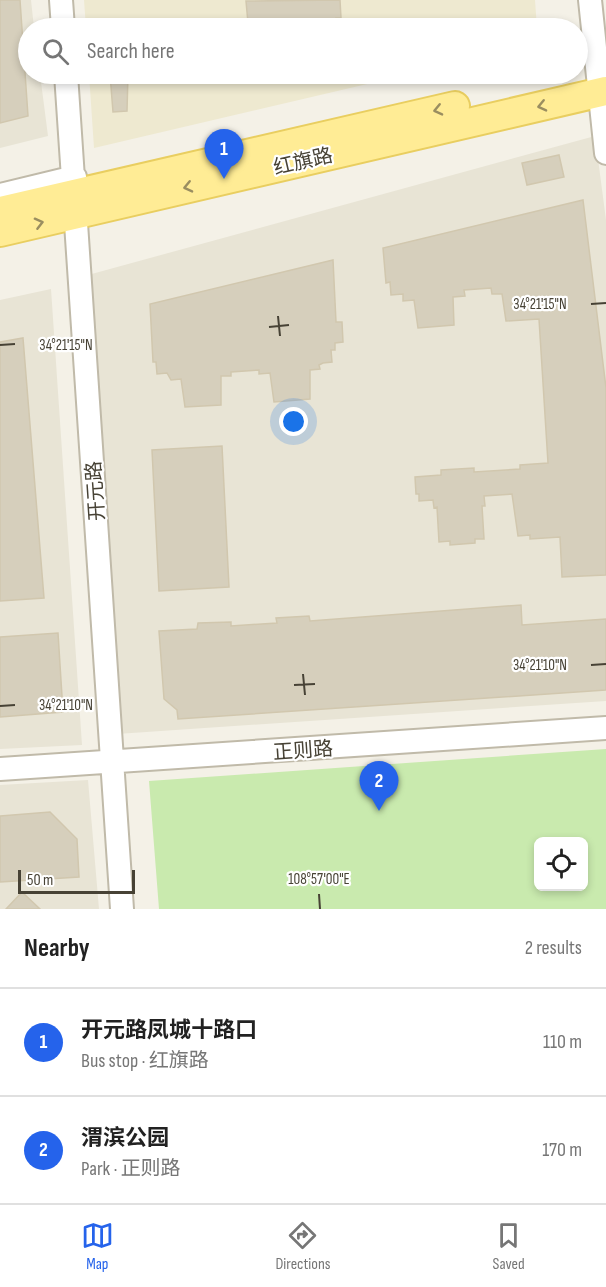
<!DOCTYPE html>
<meta charset="utf-8">
<style>
:root{--surface:#fff;--page:#f6f6f6;--text:#222;--muted:#767676;--line:#e0e0e0;--accent:#2563eb}
body{margin:0;font-family:"Sofia Sans Condensed","Noto Sans SC",sans-serif;background:var(--page);color:var(--text)}
.controls{position:absolute;right:18px;bottom:18px;display:grid;overflow:hidden;border-radius:9px;box-shadow:0 3px 9px #0003}
.controls button{width:54px;height:54px;display:grid;place-items:center;padding:0;border:0;border-bottom:2px solid var(--line);background:var(--surface);color:var(--text);font:30px sans-serif}
.scale{position:absolute;left:18px;bottom:15px;width:117px;box-sizing:border-box;padding-left:6px;border:3px solid #474235;border-top:0;font-size:16px;line-height:21px;white-space:nowrap;color:#474235;-webkit-text-stroke:4px #fff;paint-order:stroke}
.you{position:absolute;left:294px;top:422px;width:21px;height:21px;margin:-15px;border:4px solid #fff;border-radius:50%;background:#1a73e8;box-shadow:0 0 0 9px #1a73e833}
.badge{display:grid;place-items:center;width:39px;height:39px;border-radius:50%;background:var(--accent);color:#fff;font-size:20px;font-weight:700}
.pin{position:absolute;translate:-50% -50px;filter:drop-shadow(0 2px 3px #0008)}
.pin::after{content:'';position:absolute;top:32px;width:21px;height:18px;background:inherit;clip-path:polygon(0 0,100% 0,50% 100%)}
.list{margin:0;padding:0;list-style:none}
h2{display:flex;justify-content:space-between;align-items:center;height:78px;margin:0;padding:0 24px;font-size:26px}
h2 small{font-size:20px;font-weight:400;color:var(--muted)}
.list li{display:grid;grid-template-columns:39px 1fr auto;gap:18px;align-items:center;box-sizing:border-box;height:108px;padding:0 24px;border-top:2px solid var(--line)}
.list b{display:block;font-size:22px;white-space:nowrap}
.list p{margin:0;font-size:20px;white-space:nowrap;color:var(--muted)}
.list em{font-size:20px;font-style:normal;color:var(--muted)}
.icon{flex:none;width:33px;height:33px;fill:none;stroke:currentColor;stroke-width:2;stroke-linecap:round;stroke-linejoin:round}
.map{position:relative;flex:none;width:606px;height:909px;overflow:hidden}
.search{position:absolute;background:var(--surface);box-shadow:0 3px 9px #0003;left:18px;right:18px;top:18px;height:66px;display:flex;align-items:center;gap:15px;box-sizing:border-box;padding:0 21px;border-radius:33px;color:var(--muted);font-size:22px}
.sheet{height:294px;background:var(--surface)}
nav{display:flex;justify-content:space-around;align-items:center;box-sizing:border-box;height:84px;border-top:2px solid var(--line);background:var(--surface);font-size:16px;color:var(--muted)}
nav a{display:grid;justify-items:center;gap:3px}
nav .on{color:var(--accent)}
.map>svg:first-child{display:block}
.residential{fill:#e8e4d5}
.education{fill:#eee9d0}
.green{fill:#c9eaae;fill-rule:evenodd}
.building{fill:#d6cfbc;stroke:#d1c7ae;stroke-width:1.5}
.lines{fill:none;stroke-linecap:round;stroke-linejoin:round}
.minor-casing{stroke:#c0baa9;stroke-width:26}
.major-casing{stroke:#e9ce60;stroke-width:32}
.minor{stroke:#fff;stroke-width:22}
.major{stroke:#ffec95;stroke-width:28}
.oneway{stroke:#9a8e60}
.ticks{fill:none;stroke:#474235;stroke-width:2}
.labels{text-anchor:middle;stroke-width:4.5;stroke-linejoin:round;paint-order:stroke}
.street-label{font-size:20px;fill:#474235;stroke:#fff}
.ticks-label{font-size:15px;text-anchor:middle;fill:#474235;stroke:#fff;stroke-width:4.5;stroke-linejoin:round;paint-order:stroke}
</style>
<div class="map">
<svg width="606" height="909" viewBox="0 0 606 909">
<rect width="100%" height="100%" fill="#f4f1e7"/>
<path class="residential" d="M0,0h31l3,28h-6v46h12l8,62 -48,12z
M595,136l11,84v481l-489,33 -29,-459z
M51,289l31,456 -82,4v-449z
M88,780l11,129h-99v-124z"/>
<path class="education" d="M84,0h451l2,28h-451z
M89,74h321l-316,74z"/>
<path class="green" d="M606,749v160h-447l-10,-128zM538,842h46v44h-46z"/>
<path class="building" d="M0,0h20l8,116 -28,7z
M340,0l1,18h-5v8l-80,2v-5h-8l-2,-22z
M110,74h18l-1,37 -14,1z
M559,155l5,22 -37,8 -5,-22z
M583,200l23,188v187l-44,2 -2,-40 -30,2v-4l-12,1 -6,-42 -28,2 1,10h-3l2,33h-9v4l-25,2v-4l-11,1 -2,-35 -3,1 -1,-8 -14,1v-7h-3l-1,-17 26,-2v-5l33,-2v4l46,-3v-4l28,-2 -9,-144 -33,2 -4,-27h-10l-1,-6 -27,2 1,6 -12,1 1,28 -36,3 -4,-28 -11,1v-7l-12,1 -1,-13 -4,1 -3,-35z
M333,260l3,62h6l1,20 -8,1v7h-4l1,12 -9,1 -4,2 1,4 -10,1v29l-36,3 -4,-29 -11,1v-4l-28,2v4h-10v29l-36,2 -4,-28 -10,1 -4,-7 -10,1 -1,-12h-3l-3,-58z
M23,338l21,260 -44,3v-259z
M222,446l7,141 -70,4 -7,-141z
M521,605l1,20 84,-6v71l-428,29 -1,-9 -13,-11 -5,-68 38,-2 1,-6 33,-1v4l46,-3 -1,-5 33,-2 1,5z
M58,633l5,79 -63,5v-80z
M50,812l27,27 2,38 -79,5v-66z
M22,892l18,17h-34z"/>
<g class="lines">
<g class="minor-casing">
<path id="minor" d="M61,0l2,28
M590,0l16,153
M66,74l56,835
M0,195l75,-18
M0,769l606,-41"/>
</g>
<g class="major-casing">
<path id="major" d="M0,211l455,-105
M0,232l606,-141"/>
</g>
<use href="#minor" class="minor"/>
<use href="#major" class="major"/>
</g>
<defs><path id="oneway-chevron" d="M-2-3.5L2.5 0L-2 3.5" fill="none" stroke-width="1.6" stroke-linecap="round" stroke-linejoin="round" transform="scale(1.5)"/></defs>
<g class="oneway">
<use href="#oneway-chevron" transform="translate(542 106) rotate(167)"/>
<use href="#oneway-chevron" transform="translate(438 110) rotate(167)"/>
<use href="#oneway-chevron" transform="translate(188 187) rotate(167)"/>
<use href="#oneway-chevron" transform="translate(39 223) rotate(-14)"/>
</g>
<path class="ticks" d="M591,304l15,-1M278,316l2,20M269,327l20,-2M0,345l15,-1M591,665l15,-1M303,674l2,21M294,685l21,-1M0,706l15,-1M319,894l1,15"/>
<g class="labels">
<g class="street-label">
<text transform="translate(303 161) rotate(-13)" y="7">红旗路</text>
<text transform="translate(95 491) rotate(-94)" y="7">开元路</text>
<text transform="translate(303 750) rotate(-4)" y="7">正则路</text>
</g>
</g>
<g class="ticks-label">
<text x="540" y="309">34°21'15"N</text>
<text x="66" y="350">34°21'15"N</text>
<text x="540" y="670">34°21'10"N</text>
<text x="66" y="710">34°21'10"N</text>
<text x="319" y="884">108°57'00"E</text>
</g>
</svg>
<div class="controls">
<button><svg class="icon" aria-label="locate" viewBox="0 0 24 24"><circle cx="12" cy="12" r="6"/><path d="M12 2v4M12 18v4M2 12h4M18 12h4"/></svg></button>
</div>
<div class="scale">50 m</div>
<div class="you"></div>
<div class="pin badge" style="left:224px;top:179px">1</div>
<div class="pin badge" style="left:379px;top:811px">2</div>
<div class="search"><svg class="icon" aria-label="search" viewBox="0 0 24 24"><circle cx="10" cy="10" r="6"/><path d="M15 15l6 6"/></svg>Search here</div>
</div>
<section class="sheet">
<h2>Nearby<small>2 results</small></h2>
<ul class="list">
<li><span class="badge">1</span><div><b>开元路凤城十路口</b><p>Bus stop · 红旗路</p></div><em>110 m</em></li>
<li><span class="badge">2</span><div><b>渭滨公园</b><p>Park · 正则路</p></div><em>170 m</em></li>
</ul>
</section>
<nav>
<a class="on"><svg class="icon" aria-label="map" viewBox="0 0 24 24"><path d="M3 6l6-2 6 2 6-2v14l-6 2-6-2-6 2zM9 4v14M15 6v14"/></svg>Map</a>
<a><svg class="icon" aria-label="directions" viewBox="0 0 24 24"><path d="M12 3l9 9-9 9-9-9zM9 14v-3h6M13 9l2 2-2 2"/></svg>Directions</a>
<a><svg class="icon" aria-label="saved" viewBox="0 0 24 24"><path d="M7 4h10v16l-5-4-5 4z"/></svg>Saved</a>
</nav>
